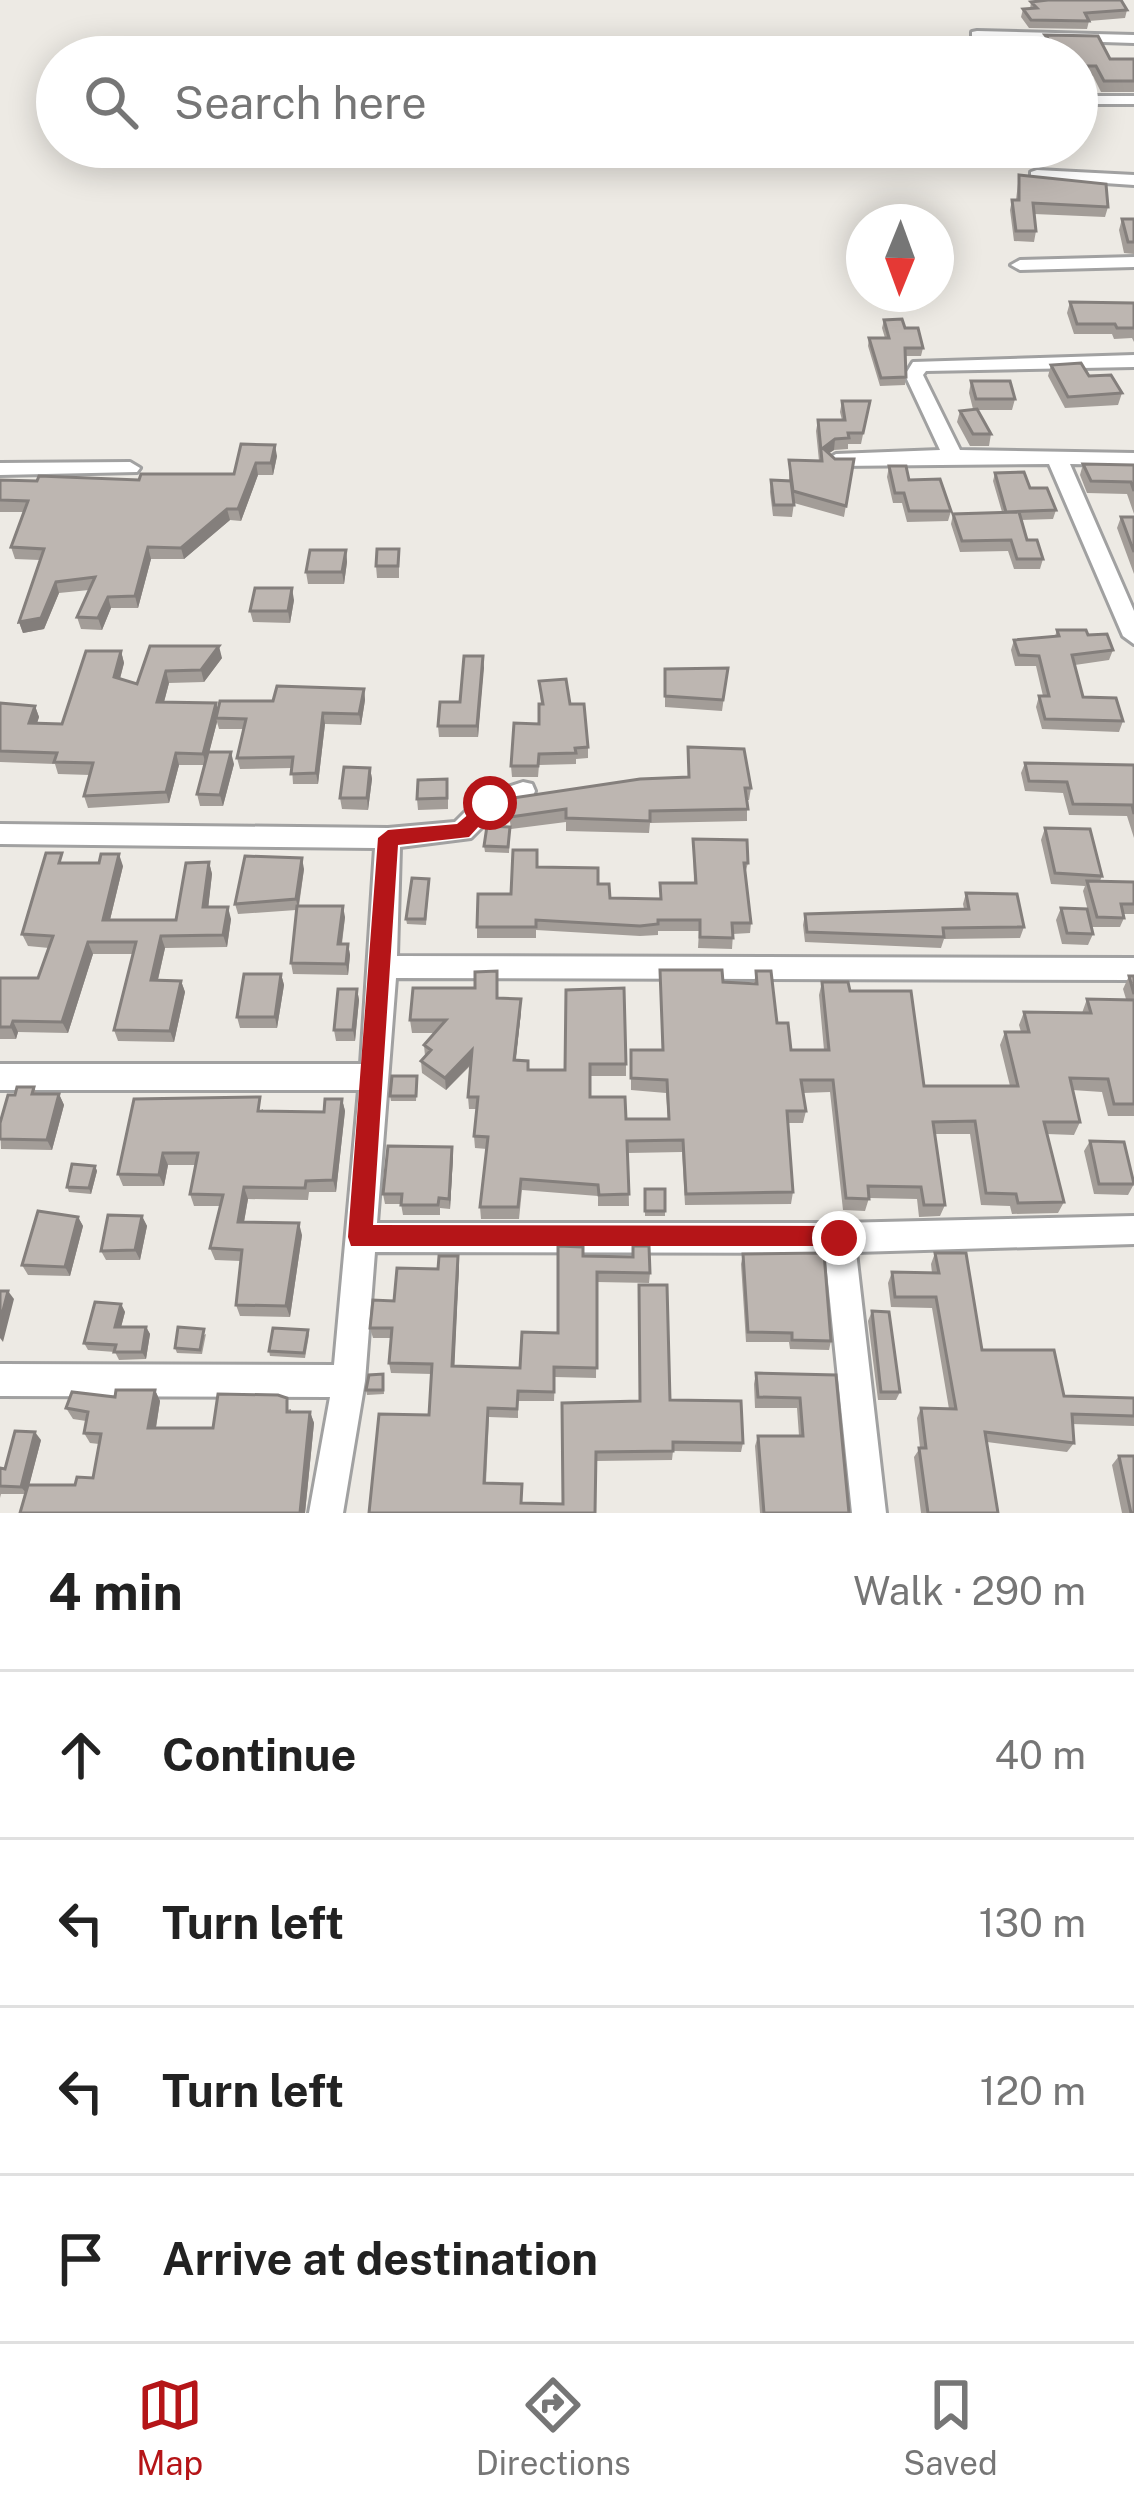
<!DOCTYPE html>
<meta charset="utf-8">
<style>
:root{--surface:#fff;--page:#f6f6f6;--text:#222;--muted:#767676;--line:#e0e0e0;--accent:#b51518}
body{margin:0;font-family:"Public Sans",sans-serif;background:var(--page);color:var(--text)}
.compass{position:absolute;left:846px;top:204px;width:108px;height:108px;border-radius:50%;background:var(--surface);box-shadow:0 6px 30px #0003;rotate:181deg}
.stop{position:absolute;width:36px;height:36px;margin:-27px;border:9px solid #b51518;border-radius:50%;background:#fff}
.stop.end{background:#b51518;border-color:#fff;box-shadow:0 3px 12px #0008}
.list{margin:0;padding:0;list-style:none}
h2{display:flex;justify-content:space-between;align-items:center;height:156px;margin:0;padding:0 48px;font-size:51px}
h2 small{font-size:39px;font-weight:400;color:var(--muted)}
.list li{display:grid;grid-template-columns:78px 1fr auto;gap:36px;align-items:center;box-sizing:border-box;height:168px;padding:0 48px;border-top:3px solid var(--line)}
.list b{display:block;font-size:45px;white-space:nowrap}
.list em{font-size:39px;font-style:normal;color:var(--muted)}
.icon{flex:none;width:66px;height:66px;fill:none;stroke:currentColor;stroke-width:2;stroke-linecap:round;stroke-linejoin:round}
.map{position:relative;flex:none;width:1134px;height:1513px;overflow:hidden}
.search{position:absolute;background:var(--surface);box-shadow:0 6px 30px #0003;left:36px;right:36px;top:36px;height:132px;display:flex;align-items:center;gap:30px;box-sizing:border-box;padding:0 42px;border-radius:66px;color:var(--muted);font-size:45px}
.sheet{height:828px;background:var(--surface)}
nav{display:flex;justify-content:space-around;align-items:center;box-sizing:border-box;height:168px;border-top:3px solid var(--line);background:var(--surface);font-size:33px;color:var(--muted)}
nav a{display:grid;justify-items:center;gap:6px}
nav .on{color:var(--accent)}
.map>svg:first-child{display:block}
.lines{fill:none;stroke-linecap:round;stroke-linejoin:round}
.minor-casing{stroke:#a1a1a1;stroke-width:6}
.minor{fill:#fff;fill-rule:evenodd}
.wall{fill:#a39d98}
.shaded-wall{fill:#847f7c}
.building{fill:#bdb6b1;stroke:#847f7c;stroke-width:3}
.route{fill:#b51518}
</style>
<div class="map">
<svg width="1134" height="1513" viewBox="0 0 1134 1513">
<rect width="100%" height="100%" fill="#edeae4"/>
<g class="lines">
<g class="minor-casing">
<path id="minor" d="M977,31l157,4v8l-162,-5v-6z
M1077,96h57v8h-57z
M1037,170l97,5v10l-103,-7v-6z
M1134,257v10l-114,3 -9,-5 9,-5z
M1134,355v12l-208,4 -3,4 37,75 174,3v12l-64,-1 64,147v33l-11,-8 -74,-172 -213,2 -10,-6 10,-6 104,-4 -35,-75 8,-13z
M130,462l10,6 -3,4 -137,3v-12z
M523,782l9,2 3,7 -3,7 -33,12 -28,28 -71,9 -3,109 737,2v22l-738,-2 -19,245h462l295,-7v28l-278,8 30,261h-34l-27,-260 -450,-1 -10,129 -22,132h-34l21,-116 -330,-1v-32l334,1 25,-275h-359v-26h361l14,-216 -375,-4v-20l388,4 67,-6 26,-26z"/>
</g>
<use href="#minor" class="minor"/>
</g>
<path class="wall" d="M1031,2l96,8 -2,8 -36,3 -2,8 -58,-1 -8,-11 2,-8h7z
M1045,35l65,24h24v33h-33l-8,-16h-16v-19h-106l-3,-9 2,-10 25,8h49z
M961,147l19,8 -2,10 -20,-1z
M1019,175l89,32 -3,10 -71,-3 2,17 -2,11 -20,-1 -4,-31 2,-10h4z
M1122,219h12v35l-10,-1 -5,-23z
M1070,302l64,1v39l-2,-4 -18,1 -2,-5h-38l-7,-21z
M884,320l21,8 18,20 -2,8h-15l-1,29 -25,1 -12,-40 1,-8h16l-3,-10z
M1051,365l38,11 33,17 -4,12 -53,3 -17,-32z
M971,381l44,18 -3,11h-34l13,24 -2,12h-19l-13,-24 3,-11 13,-2 -4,-16z
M842,401h28l-9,43h-13v5l-14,1 -5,3 6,6h19l-10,58 -50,-14 -2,14 -19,-1 -3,-24 1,-12 18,1v-21l30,1 -3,-30 2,-11h24l-2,-8z
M241,444l36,12 -4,19h-15l-17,46 -11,-1 -46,39h-33l-13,49h-27l-9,22 -21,-1 -4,-12 12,-27 -30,3 -15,36 -21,4 -4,-11 21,-62 -25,-1 -4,-12 13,-35h-24v-32h139l95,-6z
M1083,464l51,1v49l-7,-20 -40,-1 -7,-18z
M889,466l62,45 -3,10 -41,1 -5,-19h-9l-6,-26z
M995,473l35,15 26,22 -3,9 -32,1 6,20 16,19 -3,10h-26l-6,-18 -48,1 -9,-28 2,-10 49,-2 -9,-31z
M1121,517h13v57l-17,-46z
M399,549v29h-22l-1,-12z
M346,550l1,12 -3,22h-36l-2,-12z
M294,600l-4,23 -37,-1 -3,-11z
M1057,630l31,5 25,15 -4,10 -34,5 8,32 40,24 -4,11 -77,-3 -6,-22 3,-11h4l-7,-30h-21l-4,-16 3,-10 41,-4z
M150,646l72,12 -18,24 -35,1 -5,19 54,8 146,-21 1,11 -4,25 -36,-1 -7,60h-25l-1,-16 -52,1 -3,-11 6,-29h-24l-2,-7 -8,30 25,12 -11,42h-23l-3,-12 8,-29h-26l-10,38 -81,5 -4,-12 6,-21 -32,-1 -3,-10 -55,-2v-59l35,3 4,11 -2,6 25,1 59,-73 3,12 -4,16 17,5z
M483,656l-5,81h-39l-1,-11 22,-24z
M728,668l-6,43 -57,-4v-38z
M539,681l31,23 18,43v11l-12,1v5l-37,1 -1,12h-26l-1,-11 28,-42 2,-20z
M688,747l63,41 -2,12h-2v21l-97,2 -1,10 -83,-2v-9l-55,7 -4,-30 181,-22z
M1025,763l109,2v73l-7,-22 -58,-1 -6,-22 -38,-2 -4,-18z
M370,768l2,11 -4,31 -26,-1 -2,-11z
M448,791v18l-30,1 -1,-11z
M510,827l-1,26 -24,-1 -1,-6z
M1045,828l57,48 -2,5 34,1v32h-11l1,4 -4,9h-28l-9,-36 2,-5 -34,-2 -10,-44z
M693,839l55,24 -3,11 6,49 -1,10 -17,1 -1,15 -34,-1 1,-17h-41v4l-18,1 -104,-6v8h-59v-11l60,-60 61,17 12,14 50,1v-16h34z
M209,862l3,12 -4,33 23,12 -4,28 -62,1 -7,32 23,1 4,11 -11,50 -56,-1 -4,-11 19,-76h-40l-25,79 -50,-1 -2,7h-16v-61h38l11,-30 -21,-2 -6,-12 44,-71 57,3 -13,54h66z
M304,869l-5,37 46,11 -3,27h6l2,11 -2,20 -55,-1 -2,-11 5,-53 -58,4 -3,-10z
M429,879l-3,46 -19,-1 -1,-5z
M966,893l58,34 -4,11 -76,1 -3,9 -136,-6 -2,-17 2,-11 159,-5 -1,-5z
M1061,908l32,26 -5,11 -26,-1 -6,-24z
M660,970l63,12 31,2 2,-13 21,52 14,27h33l-5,-55 3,-13 28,9 74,95h86l-10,-41 5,-13h16l-2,-7 5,-13 58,1 5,-14h39l-3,-10 6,-13h5v140h-26l-6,-24 -30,-2 8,32 -6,13 -27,-1 17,68 -6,11 -46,1 -2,-8 -29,-1 -11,-71h-36l11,71 -5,11 -21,1 -2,-18 -48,-1 -4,13 -22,-1 -13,-118 -27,1 3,18 -3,12h-15l5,69 -2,12 -106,1 -3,-53 -54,1 1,53h-31v-10l-76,-6 -3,29h-38l-1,-12 7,-58 -12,-1 -1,-12 3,-27h-8l-1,-12 3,-32 -25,25 -24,-17 -1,-12 4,-5 -1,-11 11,-12h-23l-2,-13 65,-32 23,10 23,14 -5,48 13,10h36l1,-80 60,74v12h-36v21l36,22h42l-2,-26 -35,-3v-40h31z
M281,974l3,11 -7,43h-37l-3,-11z
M357,989l2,11 -4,41h-19l-2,-11z
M417,1081l-1,20h-25l-1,-5z
M34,1087l3,7h22l5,11 -12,45 -51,-1 -1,-26 15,-28z
M342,1099l3,12 -9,81h-27l-1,8 -60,-1 -4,23 58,13 -12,82 -50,-1 -4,-11 5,-44 -26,-1 -5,-12 10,-42h-26l-4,-12 6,-29h-28l-4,21h-41l-5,-12 145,-65v2l61,1z
M1090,1141l44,43 -6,11 -34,-1 -10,-43z
M452,1147l1,10 -3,52 -10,-1v7h-37l-2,-11h-16l-2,-10z
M95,1166l2,5 -6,23 -22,-2 -2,-5z
M645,1189h20v27h-20z
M142,1216l5,10 -7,34h-34l-5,-9z
M78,1217l5,9 -13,50 -42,-1 -6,-10z
M935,1253l47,97 82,46 70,2v28l-62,-2 2,19 -7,9 -80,-10 11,71h-77l-7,-56 6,-9 -3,-30 4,-10 28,1 -17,-101 -41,-1 -3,-24 4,-11 40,1 -1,-9z
M743,1254l88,87 -2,9 -39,-1 -1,-7h-43l-5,-78z
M458,1256l1,11 -5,100 66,1 38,-35 25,-77 67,17 -1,10 -52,-1 -1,96 -41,-1 -1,24h-36v17l-29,-1 -3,66 36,20 41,1 -1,-101 77,-2v-116l31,115 73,43 -2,9 -68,-1 -1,9 -76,1 -1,52h-226l60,-98 3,-41 -41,-1 -2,-10 2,-25h-18l-3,-10 24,-27z
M121,1304l4,8 -4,15h25l4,7 -4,25 -27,1 -4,-8 -27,-2 -4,-7z
M872,1311l28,81 -4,8h-18l-10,-79z
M308,1330l1,5 -4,23 -35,-2 -1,-5z
M206,1334l-4,20 -25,-1 -2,-5z
M756,1373l80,2 13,138h-89l-5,-67 3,-10h41l-2,-28h-42l-1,-24z
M383,1374l1,20 -17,1 -1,-5z
M155,1390l5,11 -4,27h57l78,-19v3h19l4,11 -9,90 -280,-19h-24l-1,4v-30l5,1 36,-29 -12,45h46l18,-7 6,-34 -9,-1 -6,-10 2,-12 -13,-2 -7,-11z
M1119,1456l15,57h-12l-10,-48z"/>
<path class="shaded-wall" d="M835,439l-1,11 -12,8 1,-10z
M275,445l2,11 -4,19 -2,-12z
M256,463l2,12 -17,46 -3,-12z
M227,509l3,11 -46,39 -3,-11z
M148,547l3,12 -13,49 -3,-12z
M346,550l1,12 -3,22 -2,-12z
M56,582l3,11 -15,36 -21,4 -4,-11z
M292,588l2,12 -4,23 -2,-12z
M108,597l3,11 -9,22 -4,-12z
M219,646l3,12 -18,24 -3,-12z
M121,651l3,12 -7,26 -3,-12z
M483,656l1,12 -6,69 -1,-11z
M166,671l3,12 -8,30 -4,-11z
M364,689l1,11 -4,25 -2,-11z
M216,703l3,11 -3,4 1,4 -11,43 -3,-11z
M35,706l4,11 -6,18 -4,-12z
M323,713l2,11 -7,60 -2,-11z
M231,752l3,12 -11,42 -3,-11z
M176,753l3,12 -10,38 -3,-11z
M370,768l2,11 -4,31 -1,-12z
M119,854l4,12 -16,66 -4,-12z
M302,858l2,11 -6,40 -2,-10z
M209,862l3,12 -5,45 -4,-12z
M343,906l2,11 -5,38 -2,-11z
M228,907l3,12 -4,28 -4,-12z
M161,936l4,12 -10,44 -4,-12z
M88,942l5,12 -25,79 -6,-11z
M348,944l2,11 -2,20 -2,-11z
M281,974l3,11 -7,43 -2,-11z
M181,981l4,11 -11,50 -4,-11z
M357,989l2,11 -4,41 -2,-11z
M521,999v13l-7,61v-13z
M13,1021l5,11 -2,7 -5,-12z
M472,1050l1,12 -27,28 -1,-12z
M59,1094l5,11 -12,45 -5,-10z
M342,1099l3,12 -9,81 -3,-12z
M452,1147l1,10 -3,52 -1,-10z
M163,1153l5,12 -4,21 -5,-11z
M95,1166l2,5 -6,23 -2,-6z
M244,1187l4,12 -6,34 -4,-11z
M142,1216l5,10 -7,34 -5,-10z
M78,1217l5,9 -13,50 -5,-9z
M299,1223l3,12 -12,82 -4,-11z
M458,1256l1,11 -5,109 -2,-10z
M8,1291l6,8 -11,43 -3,-4v-16z
M121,1304l4,8 -6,23 -4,-8z
M146,1327l4,7 -4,25 -4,-7z
M155,1390l5,11 -6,38 -6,-11z
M310,1412l4,11 -9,90h-5z
M35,1432l6,8 -14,54 -6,-7z"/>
<path class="building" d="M1048,0h73l6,10 -42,3 4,8 -58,-1 -8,-11 14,-1 -6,-6z
M1045,35l53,1 12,23h24v22h-30l-8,-15h-19v-9h-100l-7,-19h22l3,8h59z
M961,147h17l2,8 -20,-1z
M1019,175l87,9 2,23 -75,-4 3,28h-20l-4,-31h7z
M908,212l17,2 -1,8h-17z
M1122,219h12v23h-6z
M1070,302l64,1v25h-17l-2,-4h-38z
M902,319l3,9h13l5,20h-18l1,29 -25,1 -12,-40h20l-5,-18z
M1081,363l8,13 22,-1 11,18 -54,4 -17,-32z
M971,381h39l5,18h-39z
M842,401h28l-7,32h-15l1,5 -14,1 -12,9 12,11h19l-8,47 -53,-15 -4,-31 33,1 -4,-41h27z
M977,409l14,25h-18l-13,-23z
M241,444l34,1 -4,18h-15l-18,46h-11l-46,39 -33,-1 -13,49 -27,1 -10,21 -21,-1 18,-40 -39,5 -15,36 -22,4 25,-73 -33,-2 17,-46 -28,-1v-20l37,1 2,-5 100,4 2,-6h93z
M1083,464l51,1v26l-3,-9 -40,-1z
M889,466h17l3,14 31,-1 11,32h-42l-5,-18h-9z
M1024,472l6,16h17l9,22 -50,2 -11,-39z
M771,480l20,1 3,24h-20z
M1019,512l8,28h10l6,19h-26l-6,-19 -49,1 -9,-27z
M1121,517h13v35z
M377,549h22l-1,17h-22z
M310,550h36l-4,22h-36z
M255,588h37l-4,23h-38z
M1057,630h29l2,5 19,-1 6,16 -41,5 11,42 33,1 7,23 -78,-2 -6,-23h10l-10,-40 -20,-1 -5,-15 45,-4z
M150,646h69l-18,24 -35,1 -9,31 59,1 -13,51 -27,-1 -10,39 -82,4 9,-33 -39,-1 3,-9 -57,-2v-48l35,3 -6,17 33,1 24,-73h35l-7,26 23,7z
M464,656h19l-6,70h-39l2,-24h20z
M728,668l-5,32 -58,-4v-27z
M566,679l4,25h14l4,43 -13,1 1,5 -37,1 -1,12h-27l3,-43 25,1v-20h4l-4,-23z
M277,686l87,3 -5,25 -36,-1 -7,60 -25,1 2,-17 -56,1 9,-39 -30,-1 4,-17h53z
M688,747l56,2 7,39h-6l3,21 -98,2v10l-84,-3v-9l-56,8 -3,-18 133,-20 49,-2z
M208,752h23l-11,43 -23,-1z
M1025,763l109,2v49l-2,-9 -59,-1 -6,-22 -38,-1z
M344,767l26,1 -3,30h-27z
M447,779v19l-30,1 1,-19z
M487,826l23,1 -2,20 -24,-1z
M1045,828l45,1 12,47 -47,-3z
M693,839l54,1 1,23h-4l7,60h-19l1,15 -33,-1v-17h-42v4l-18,2 -104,-6v7h-59l1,-33h33l2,-44h24v17l61,1v16h11l1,14 51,1 -1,-16h36z
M46,853h16l-3,10h40l2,-9h18l-16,66h73l10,-57 23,-1 -6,45h25l-5,28 -62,1 -10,44 30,1 -11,50 -56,-1 22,-88h-48l-26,80 -49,-1 -2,6h-11v-49h38l15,-42 -31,-2z
M245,856l57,2 -6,41 -61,5z
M412,878l17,1 -4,40h-19z
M1087,881l47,1v22h-13l3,14 -27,-1z
M966,893l51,1 7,33 -81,1 1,9 -137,-5 -2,-18 164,-5z
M297,906h46l-5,38h10l-2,20 -55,-1z
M1061,908l26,1 6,25 -26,-1z
M660,970h62l1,12 34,2 -1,-13h15l6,52h11l3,27h38l-7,-68h26l2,9h61l13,95h94l-13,-54h24l-5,-20 67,1 -4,-14 47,1v104h-20l-6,-25 -38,-1 10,44h-36l20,80 -46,1 -2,-9 -30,-1 -11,-72 -42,1 12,83h-21l-3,-18 -53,-1 1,13 -23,-1 -13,-118h-32l5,31h-19l6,81 -107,2 -3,-54 -56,1 2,53 -30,1 -1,-10 -77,-6 -3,28h-38l8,-70 -14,-1 4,-39h-10l4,-47 -27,28 -24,-17 10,-11 -7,-5 22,-25h-36l3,-32h62v-16l22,-1v27l24,1 -7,61 14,1v9h37l1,-80 58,-2 2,76h-36v33h35l1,22h43l-2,-39 -36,-2v-28h32z
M244,974h37l-6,43h-38z
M1129,976h5v18z
M338,989h19l-4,41h-19z
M392,1076h25l-1,20h-26z
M17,1087h17l-2,7h27l-12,46 -47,-1v-16l8,-28h7z
M260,1097l-2,14 66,1 1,-13h17l-9,81 -27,1 -1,7 -61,-1 -6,35 61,1 -13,83 -50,-1 6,-55 -32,-2 13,-53 -33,-1 8,-41h-35l-4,22 -41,-1 16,-75z
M1090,1141l34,1 10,42h-35z
M388,1146l64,1 -3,52 -10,-1 -1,7h-37l1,-11h-19z
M72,1164l23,2 -6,22 -22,-1z
M645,1189h20v22h-20z
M38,1211l40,6 -13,50 -43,-2z
M108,1215l34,1 -7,34 -34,1z
M558,1246l25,1v9l50,1v-11h16l1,27 -53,-1v96l-43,-1v25l-36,-1 -1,18 -29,-1 -4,75 38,1 -1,19 42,1 -1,-101 78,-2 -1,-116h28l3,115 71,1 2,42 -70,-1v9l-77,1 -1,61h-226l10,-99 50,1 3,-51 -43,-1 3,-35h-22l3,-28 21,1 3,-33 41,1 1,-13h19l-6,110 68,2 2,-36 36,1z
M824,1253l7,88 -39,-1v-7l-44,-1 -5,-78z
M935,1253h31l16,97h72l10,46 70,2v18l-62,-2 2,29 -89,-11 13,81h-70l-9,-65h7l-5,-40 35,1 -20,-112h-41l-3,-25 47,1z
M0,1291h8l-8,31z
M95,1302l26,2 -6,23h31l-4,25h-28l2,-7 -32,-2z
M872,1311l17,1 11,80h-19z
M178,1327l26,2 -4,21 -25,-2z
M273,1328l35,2 -4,23 -35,-2z
M756,1373l80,2 13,138h-85l-6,-77h45l-3,-38 -42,-1z
M383,1374v16h-17l3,-15z
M116,1390h39l-7,38h65l5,-34 60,1 9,3v14h23l-10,101h-280l8,-28h47l2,-8 16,1 8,-44 -17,-1 4,-21 -22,-4 6,-16 43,5z
M15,1431l20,1 -14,55 -21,-1v-18l5,1z
M1119,1456h15v57h-3z"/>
<path class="route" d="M490,796l10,7 -31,34 -71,8 -25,380 466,1 12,12 -3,8h-497l-3,-9 30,-399 10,-8 69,-6z"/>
</svg>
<svg class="compass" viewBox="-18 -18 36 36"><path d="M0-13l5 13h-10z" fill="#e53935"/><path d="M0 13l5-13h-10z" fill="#767676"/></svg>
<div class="stop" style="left:490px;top:803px"></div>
<div class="stop end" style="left:839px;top:1238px"></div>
<div class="search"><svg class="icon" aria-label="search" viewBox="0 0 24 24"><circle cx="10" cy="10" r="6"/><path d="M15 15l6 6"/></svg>Search here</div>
</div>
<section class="sheet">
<h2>4 min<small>Walk · 290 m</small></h2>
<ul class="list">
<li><svg class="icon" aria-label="ahead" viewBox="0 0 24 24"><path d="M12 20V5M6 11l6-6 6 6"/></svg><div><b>Continue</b></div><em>40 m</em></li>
<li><svg class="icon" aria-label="left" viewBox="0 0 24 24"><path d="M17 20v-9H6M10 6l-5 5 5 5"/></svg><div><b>Turn left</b></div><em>130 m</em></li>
<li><svg class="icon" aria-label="left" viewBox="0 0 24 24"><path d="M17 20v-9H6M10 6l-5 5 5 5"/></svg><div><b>Turn left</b></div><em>120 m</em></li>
<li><svg class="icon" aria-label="arrive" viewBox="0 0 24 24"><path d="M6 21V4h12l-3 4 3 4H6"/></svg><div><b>Arrive at destination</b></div></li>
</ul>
</section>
<nav>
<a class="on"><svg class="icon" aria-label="map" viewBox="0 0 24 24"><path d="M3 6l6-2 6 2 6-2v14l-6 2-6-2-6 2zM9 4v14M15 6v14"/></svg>Map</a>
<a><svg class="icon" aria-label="directions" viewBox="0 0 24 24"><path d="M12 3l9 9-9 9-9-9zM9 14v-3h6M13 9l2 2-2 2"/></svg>Directions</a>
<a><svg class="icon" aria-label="saved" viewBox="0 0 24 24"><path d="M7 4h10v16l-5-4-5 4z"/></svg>Saved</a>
</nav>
